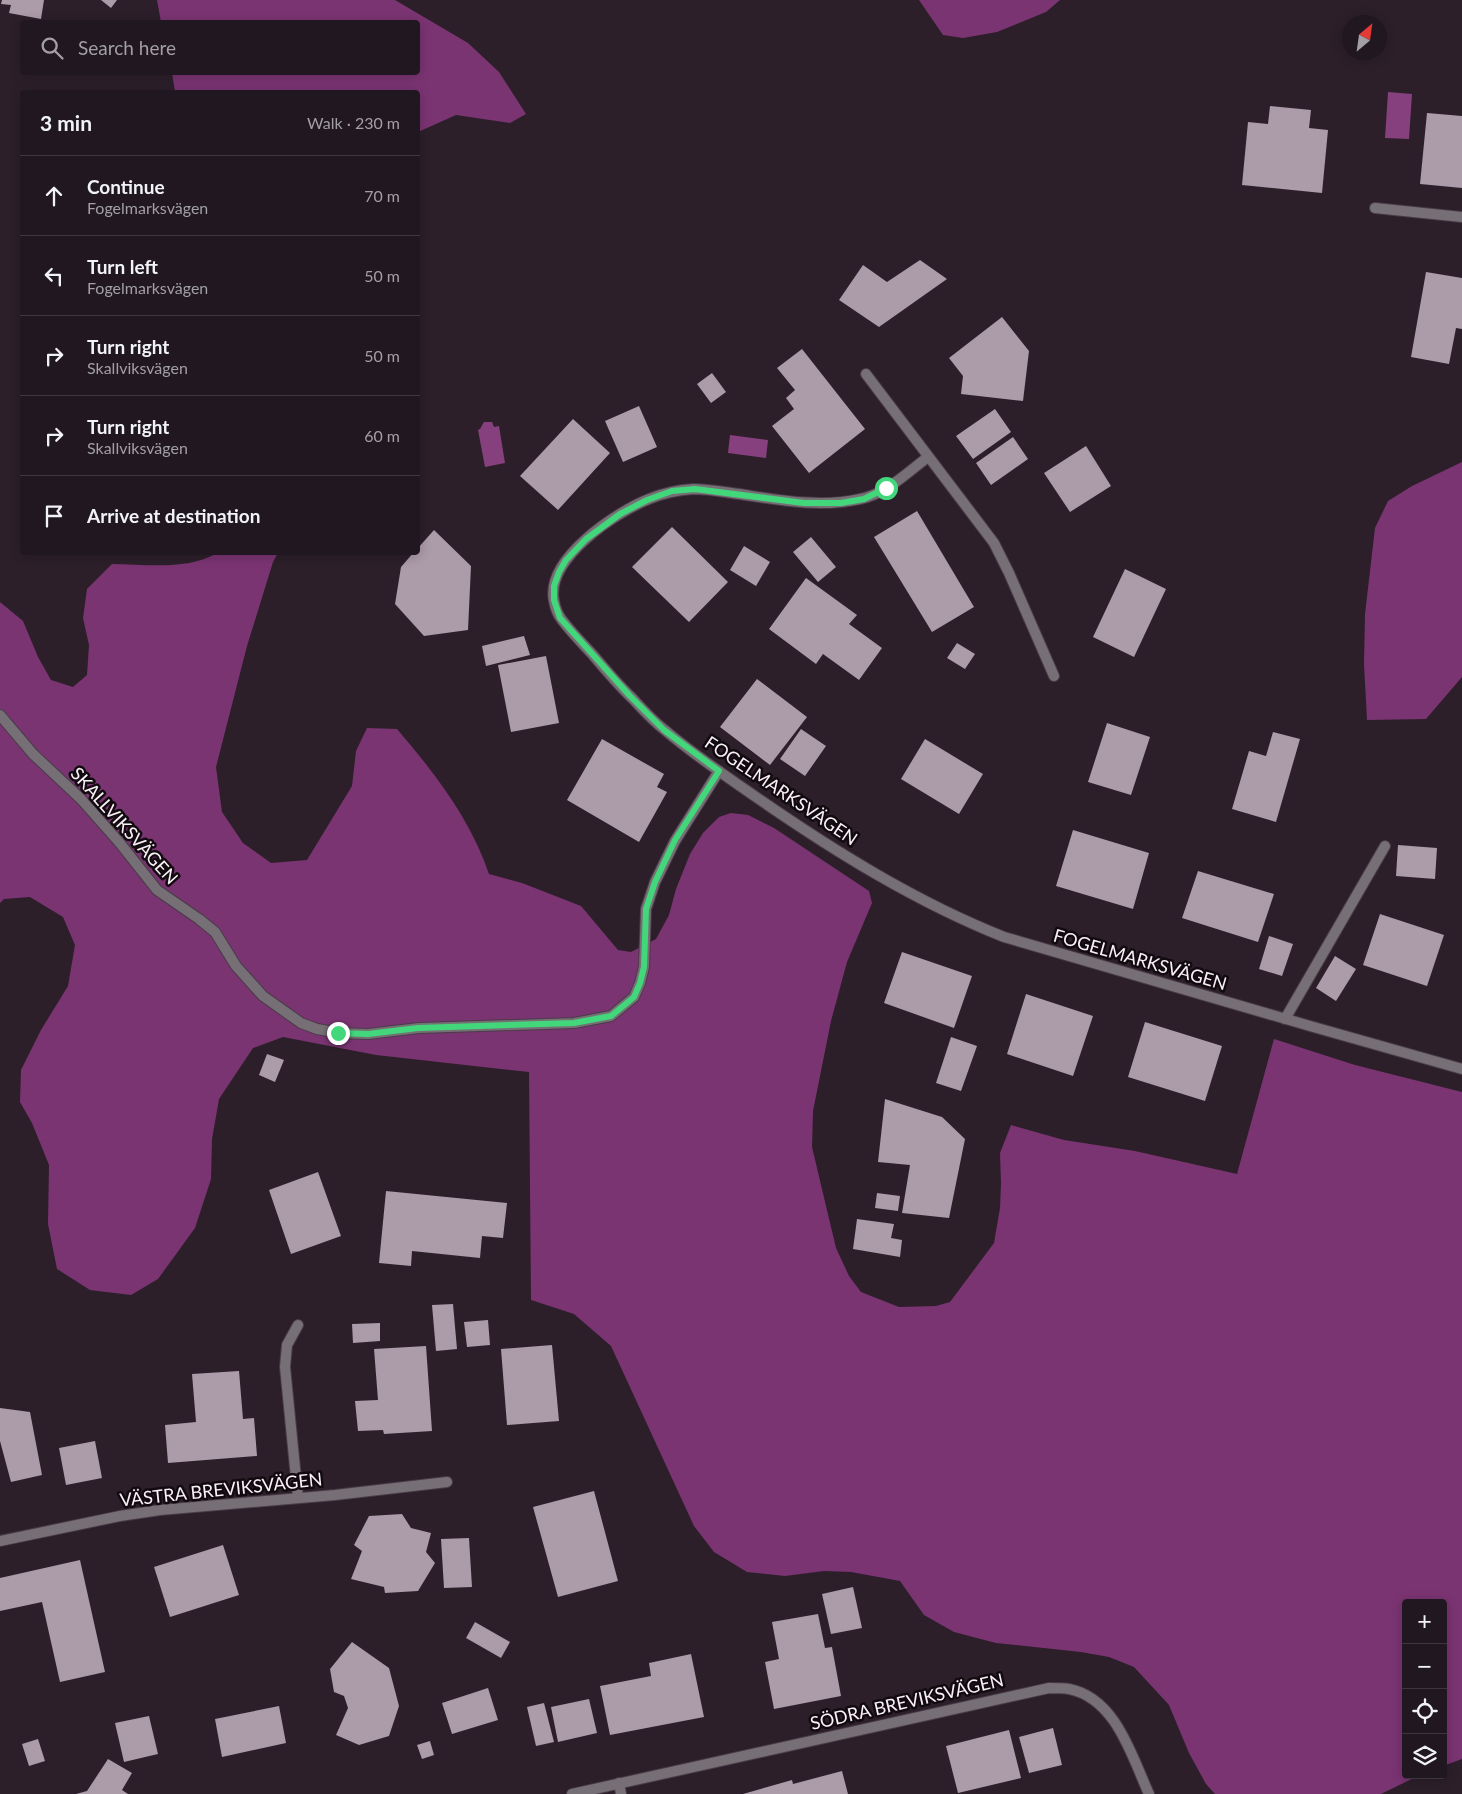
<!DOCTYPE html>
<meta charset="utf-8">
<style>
:root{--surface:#211720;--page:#292029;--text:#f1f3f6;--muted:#a29fa5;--line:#3e363e}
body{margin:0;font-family:Lato,sans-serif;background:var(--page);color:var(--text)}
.controls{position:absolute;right:15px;bottom:15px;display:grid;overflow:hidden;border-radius:5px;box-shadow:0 2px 12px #0003}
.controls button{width:45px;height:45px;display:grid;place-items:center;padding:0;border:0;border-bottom:1px solid var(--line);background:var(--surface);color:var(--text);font:25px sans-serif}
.compass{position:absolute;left:1342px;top:15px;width:45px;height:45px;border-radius:50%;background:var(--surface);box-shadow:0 2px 12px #0003;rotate:29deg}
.stop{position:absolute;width:15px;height:15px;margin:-11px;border:4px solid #43d77b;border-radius:50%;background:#fff}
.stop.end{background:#43d77b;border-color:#fff;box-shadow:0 1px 5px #0008}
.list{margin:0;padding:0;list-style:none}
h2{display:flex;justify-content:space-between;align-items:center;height:65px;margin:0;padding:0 20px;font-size:21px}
h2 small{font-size:16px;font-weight:400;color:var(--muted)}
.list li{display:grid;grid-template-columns:32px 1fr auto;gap:15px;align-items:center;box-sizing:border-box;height:80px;padding:0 20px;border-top:1px solid var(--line)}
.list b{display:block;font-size:19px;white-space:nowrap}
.list p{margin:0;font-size:16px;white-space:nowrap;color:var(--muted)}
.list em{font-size:16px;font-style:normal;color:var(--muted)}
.icon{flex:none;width:28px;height:28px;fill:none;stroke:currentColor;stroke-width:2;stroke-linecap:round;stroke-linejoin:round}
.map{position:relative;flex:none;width:1462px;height:1794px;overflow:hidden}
.search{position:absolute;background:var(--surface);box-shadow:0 2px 12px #0003;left:20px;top:20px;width:400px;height:55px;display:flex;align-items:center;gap:12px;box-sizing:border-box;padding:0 18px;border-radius:5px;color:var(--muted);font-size:19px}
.panel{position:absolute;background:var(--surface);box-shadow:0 2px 12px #0003;left:20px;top:90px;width:400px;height:465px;border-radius:5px}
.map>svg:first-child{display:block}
.forest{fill:#7a3472}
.water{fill:#87407e}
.building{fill:#ac9ba9}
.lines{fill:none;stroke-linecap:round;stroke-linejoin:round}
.lane-casing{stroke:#493c47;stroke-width:12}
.street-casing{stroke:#493c47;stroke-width:12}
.lane{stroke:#766f75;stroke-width:10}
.street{stroke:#766f75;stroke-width:10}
.route{stroke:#43d77b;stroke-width:6}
.labels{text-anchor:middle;stroke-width:5;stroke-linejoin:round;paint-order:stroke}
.street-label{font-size:18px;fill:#faf1f8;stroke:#110b10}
</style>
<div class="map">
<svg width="1462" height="1794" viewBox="0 0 1462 1794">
<rect width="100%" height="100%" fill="#2c1f2a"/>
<path class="forest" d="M157,0h238l73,43 31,29 27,42 -16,9 -54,-8 -38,17v-40h-243l-3,-19 246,-1v-50h-257z
M919,0h141l-14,12 -49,20 -34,6 -20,-3z
M1462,462v215l-36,42 -59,1 -3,-56 1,-50 10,-86 13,-27 24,-15z
M217,553h61l-5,9 -26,84 -31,121 6,45 21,31 28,20 36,-3 45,-74 4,-35 11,-23 30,1c37,43 74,91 92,145l33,9 59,23 37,44 13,2 25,-13 13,-24 7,-26 14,-35 13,-21 16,-16 12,-4 17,2 26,13 95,63 3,12 -25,59 -16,59 -18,90 -1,36 24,101 13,28 12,16 38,15 37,-1 14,-4 44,-59 6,-35 1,-24 -1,-31 11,-28 53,15 71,11 102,23 37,-135 81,26 107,27v667l-19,7v-163h-37v172h14l-39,19h-166l-9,-10 -17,-31 -20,-48 -35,-38 -25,-10 -28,-5 -85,-9 -42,-11 -30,-17 -24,-34 -49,-9 -27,-1 -39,5 -38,-4 -33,-20 -20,-26 -83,-180 -37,-32 -43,-14 -2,-228 -153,-17 -93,-18 -30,11 -34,51 -7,40 -1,40 -16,49 -37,51 -27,16 -41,-5 -33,-21 -9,-45 1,-59 -17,-42 -12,-21 1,-32 20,-40 27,-44 7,-41 -12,-28 -33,-20 -26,2 -4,4v-301l23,19 15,36 13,23 22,7 14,-12 2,-30 -6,-27 4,-29 25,-25c34,0 74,7 105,-11z"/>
<path class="water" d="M1388,92l24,2 -3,45 -24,-1z
M484,422h8l2,5 5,-1 6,37 -20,4 -7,-37 2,-1z
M730,435l38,5 -2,18 -38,-5z"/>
<path class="building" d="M2,0h42l-3,19 -32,-6 2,-8 -10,-1z
M101,0h16l-6,8z
M1270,106l41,4 -2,18 19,2 -6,63 -80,-8 6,-63 20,2z
M1427,113l35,3v72l-42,-4z
M920,260l27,19 -68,48 -40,-27 24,-35 24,17z
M1426,272l36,6v51l-6,-1 -7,36 -38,-7z
M1002,317l27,34 -6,50 -62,-7 2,-18 -14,-18z
M802,349l63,80 -56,44 -37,-47 22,-17 -8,-11 9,-8 -18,-22z
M712,373l14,19 -15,11 -14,-19z
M639,406l18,41 -34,15 -18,-41z
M995,409l16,23 -38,27 -17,-23z
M573,419l37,34 -52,57 -38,-34z
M1013,437l15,22 -37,26 -15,-22z
M1086,446l25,40 -41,26 -26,-39z
M917,511l57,96 -42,25 -58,-95z
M672,527l56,55 -39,40 -57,-55z
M434,530l37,36 -3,64 -44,6 -29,-32 6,-37 13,-15h4v-4z
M811,537l25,30 -18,15 -25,-30z
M744,546l26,16 -14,24 -26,-16z
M1125,569l41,20 -32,68 -41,-20z
M806,578l51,37 -8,9 33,24 -23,32 -36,-26 -7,10 -47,-35z
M524,636l6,19 -44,11 -4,-20z
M957,643l18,11 -10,15 -18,-11z
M546,656l13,67 -48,9 -13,-67z
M757,679l50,38 -37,48 -50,-38z
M1107,723l43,14 -19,58 -43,-13z
M801,729l25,17 -21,30 -25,-17z
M1273,732l27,7 -24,83 -44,-13 17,-58 17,5z
M602,739l62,35 -7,13 10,5 -28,50 -72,-42z
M925,739l58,35 -24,40 -58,-35z
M1073,830l76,23 -16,56 -77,-23z
M1398,845l39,3 -2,31 -39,-3z
M1198,871l76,23 -16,48 -76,-24z
M1380,914l64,21 -17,51 -64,-21z
M1269,936l24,8 -11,32 -23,-7z
M902,952l70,24 -18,52 -70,-25z
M1335,956l21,13 -20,32 -20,-13z
M1026,994l67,22 -20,60 -66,-22z
M1145,1022l77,24 -17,55 -77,-24z
M951,1037l26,9 -16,45 -25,-8z
M267,1054l17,6 -9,22 -16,-7z
M885,1099l57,18 23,22 -16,79 -47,-5 8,-48 -32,-3z
M318,1172l23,64 -50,18 -22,-64z
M386,1191l121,12 -4,35 -21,-2 -2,22 -68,-7 -1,15 -32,-3z
M877,1193l23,3 -2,15 -23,-3z
M857,1219l37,5 -3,14 11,2 -2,17 -47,-8z
M453,1304l4,45 -21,2 -4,-46z
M488,1320l2,25 -23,2 -3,-25z
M380,1323v18l-27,2 -1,-19z
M552,1345l7,76 -52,4 -6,-76z
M426,1346l6,85 -48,3 -1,-4 -25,1 -3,-30 23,-1 -4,-51z
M239,1371l4,48 11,-1 3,38 -89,7 -3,-38 31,-3 -4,-48z
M0,1408l30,4 12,63 -31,7 -11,-41z
M95,1441l7,37 -36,7 -7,-37z
M594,1491l24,90 -60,16 -25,-90z
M402,1514l9,14 20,5 -5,19 9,11 -17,28 -33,2 -1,-6 -33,-8 11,-28 -8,-6 15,-29z
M469,1538l3,49 -28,1 -3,-49z
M223,1545l16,50 -69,22 -16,-50z
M80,1560l25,112 -45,10 -18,-80 -42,9v-33z
M853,1587l9,41 -31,6 -9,-40z
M818,1614l7,34 7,-1 9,49 -67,13 -9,-47 14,-3 -7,-37z
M475,1622l35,20 -9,16 -35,-20z
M352,1642l37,26 10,38 -10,30 -30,9 -23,-10 12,-27 -4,-12 -10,-4 -4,-23z
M691,1654l13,63 -94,18 -10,-49 51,-10 -2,-13z
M488,1688l10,32 -46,14 -10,-31z
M589,1699l8,34 -39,9 -7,-35z
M544,1703l10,39 -18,4 -9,-39z
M279,1706l7,37 -64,14 -7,-38z
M149,1716l9,38 -34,8 -9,-39z
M1053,1728l9,37 -33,8 -10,-36z
M1009,1730l12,48 -63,15 -12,-47z
M38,1739l7,22 -16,5 -7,-22z
M430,1741l4,14 -12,4 -5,-14z
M108,1759l24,14 -10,17 6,4h-52l11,-3z
M842,1771l6,23h-105l49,-14 1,4z"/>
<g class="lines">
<g class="lane-casing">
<path id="lane" d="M866,374l128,169 15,30 45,103
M0,715l33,39 48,45 38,43 38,48 42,29 16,13 21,34 27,30 38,27 16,6 22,4 29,1 51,-6 155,-5 37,-7 23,-19 6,-14 4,-16 2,-58 9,-27 20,-41 44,-70
M1285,1019l100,-173
M298,1325l-11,20 -2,22 13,131
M619,1783l2,11"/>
</g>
<g class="street-casing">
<path id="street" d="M1375,208l87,9
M928,457c-20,15 -42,37 -68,42 -40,9 -81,1 -121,-5 -15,-2 -31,-5 -46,-5 -15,1 -30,4 -44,10 -33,13 -104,60 -95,102 1,6 4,14 8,19 9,12 20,23 30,34 13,15 26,31 41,45 10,11 21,23 33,32 28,24 60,45 90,66 78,54 160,105 248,140l306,89 152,43
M0,1541l120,-25 40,-6 175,-15 112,-13
M572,1794l477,-106c7,0 14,0 20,1 47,9 63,68 80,105"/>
</g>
<use href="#lane" class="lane"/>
<use href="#street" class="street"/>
</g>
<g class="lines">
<path class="route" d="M338,1033l30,1 50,-6 156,-5 37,-7 23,-19 6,-14 4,-16 2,-58 9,-27 20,-42 44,-69 -55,-41 -34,-34 -70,-78 -6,-18v-14l5,-14 7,-12 20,-21 34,-25 27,-14 25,-9 23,-2 109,14h37l23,-4 22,-11"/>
</g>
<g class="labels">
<g class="street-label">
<text transform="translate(781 791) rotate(34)" y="6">FOGELMARKSVÄGEN</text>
<text transform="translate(124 826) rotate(48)" y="6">SKALLVIKSVÄGEN</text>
<text transform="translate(1140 960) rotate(16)" y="6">FOGELMARKSVÄGEN</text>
<text transform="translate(221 1490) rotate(-6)" y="6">VÄSTRA BREVIKSVÄGEN</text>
<text transform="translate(907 1702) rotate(-13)" y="6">SÖDRA BREVIKSVÄGEN</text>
</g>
</g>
</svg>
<div class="controls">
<button>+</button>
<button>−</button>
<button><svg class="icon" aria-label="locate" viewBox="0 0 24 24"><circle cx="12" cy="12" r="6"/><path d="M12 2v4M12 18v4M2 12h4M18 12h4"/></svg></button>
<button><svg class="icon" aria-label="layers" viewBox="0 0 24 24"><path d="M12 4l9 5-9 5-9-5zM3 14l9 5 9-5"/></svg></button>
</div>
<svg class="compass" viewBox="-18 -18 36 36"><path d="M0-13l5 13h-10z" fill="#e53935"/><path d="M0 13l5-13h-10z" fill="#a29fa5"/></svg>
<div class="stop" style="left:886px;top:488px"></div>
<div class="stop end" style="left:338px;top:1033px"></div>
<div class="search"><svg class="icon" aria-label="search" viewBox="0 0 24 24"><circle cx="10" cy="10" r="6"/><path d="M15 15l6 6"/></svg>Search here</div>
<section class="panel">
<h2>3 min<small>Walk · 230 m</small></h2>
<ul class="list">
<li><svg class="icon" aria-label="ahead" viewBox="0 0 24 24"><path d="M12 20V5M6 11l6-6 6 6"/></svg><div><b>Continue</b><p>Fogelmarksvägen</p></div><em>70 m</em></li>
<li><svg class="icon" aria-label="left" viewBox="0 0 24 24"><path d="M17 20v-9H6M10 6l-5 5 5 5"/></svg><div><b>Turn left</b><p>Fogelmarksvägen</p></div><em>50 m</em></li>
<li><svg class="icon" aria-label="right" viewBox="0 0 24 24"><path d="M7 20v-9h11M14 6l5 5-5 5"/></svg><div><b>Turn right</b><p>Skallviksvägen</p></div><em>50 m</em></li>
<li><svg class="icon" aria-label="right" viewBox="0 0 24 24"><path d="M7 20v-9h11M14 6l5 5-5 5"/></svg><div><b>Turn right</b><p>Skallviksvägen</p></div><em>60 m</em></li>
<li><svg class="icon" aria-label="arrive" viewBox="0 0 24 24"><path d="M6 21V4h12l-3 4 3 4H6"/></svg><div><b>Arrive at destination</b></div></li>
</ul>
</section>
</div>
